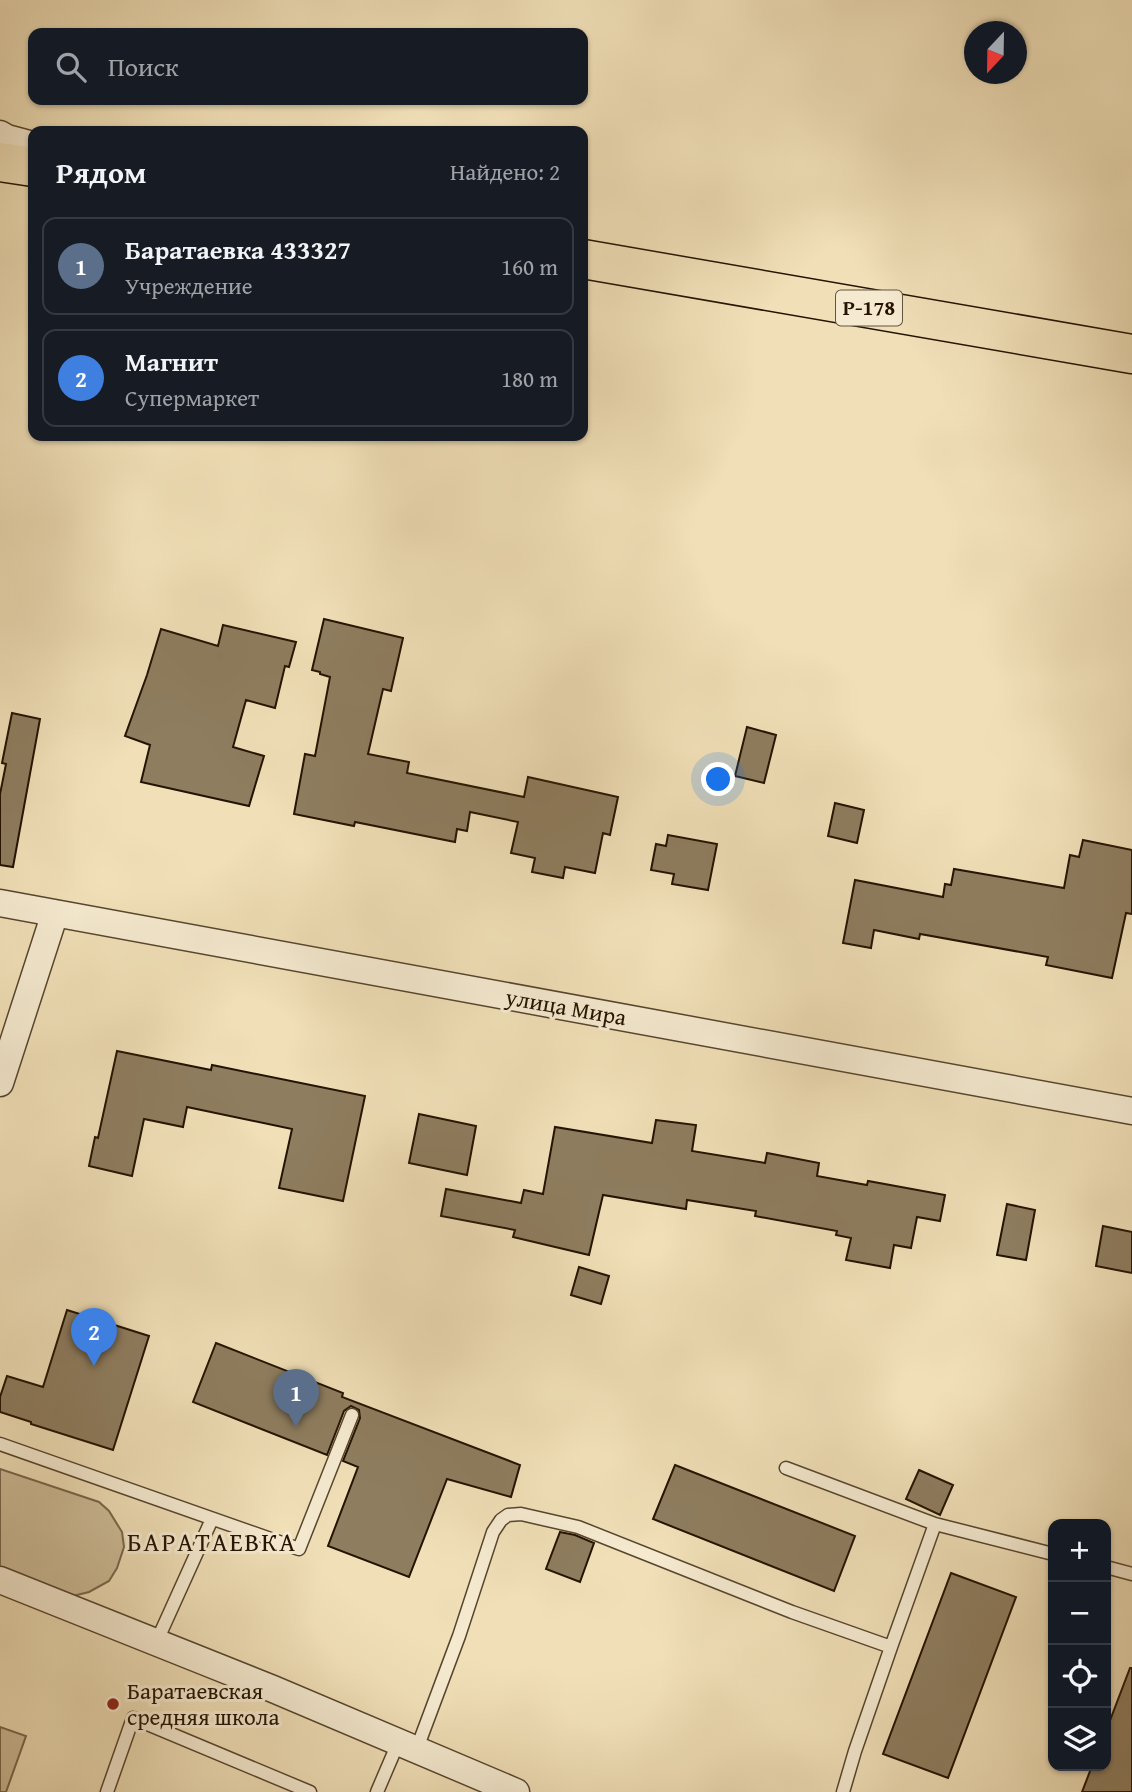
<!DOCTYPE html>
<html lang="ru">
<meta charset="utf-8">
<style>
:root{--surface:#171b24;--page:#20242c;--text:#f1f3f6;--muted:#9ea1a6;--line:#363941;--accent:#d93025}
body{margin:0;font-family:"Gentium Book Plus",serif;background:var(--page);color:var(--text)}
.controls{position:absolute;right:21px;bottom:21px;display:grid;overflow:hidden;border-radius:14px;box-shadow:0 2px 5px #0004}
.controls button{width:63px;height:63px;display:grid;place-items:center;padding:0;border:0;border-bottom:2px solid var(--line);background:var(--surface);color:var(--text);font:35px sans-serif}
.compass{position:absolute;left:964px;top:21px;width:63px;height:63px;border-radius:50%;background:var(--surface);box-shadow:0 2px 5px #0004;rotate:202deg}
.you{position:absolute;left:719px;top:780px;width:24px;height:24px;margin:-18px;border:5px solid #fff;border-radius:50%;background:#1a73e8;box-shadow:0 0 0 10px #1a73e833}
.badge{display:grid;place-items:center;width:46px;height:46px;border-radius:50%;background:var(--accent);color:#fff;font-size:23px;font-weight:700}
.pin{position:absolute;translate:-50% -58px;filter:drop-shadow(0 2px 4px #0008)}
.pin::after{content:'';position:absolute;top:37px;width:24px;height:21px;background:inherit;clip-path:polygon(0 0,100% 0,50% 100%)}
.list{margin:0;padding:0;list-style:none}
h2{display:flex;justify-content:space-between;align-items:center;height:91px;margin:0;padding:0 28px;font-size:30px}
h2 small{font-size:23px;font-weight:400;color:var(--muted)}
.list li{display:grid;grid-template-columns:46px 1fr auto;gap:21px;align-items:center;box-sizing:border-box;height:98px;margin:0 14px 14px;padding:0 14px;border:2px solid var(--line);border-radius:14px}
.list b{display:block;font-size:26px;white-space:nowrap}
.list p{margin:0;font-size:23px;white-space:nowrap;color:var(--muted)}
.list em{font-size:23px;font-style:normal;color:var(--muted)}
.icon{flex:none;width:38px;height:38px;fill:none;stroke:currentColor;stroke-width:2;stroke-linecap:round;stroke-linejoin:round}
.map{position:relative;flex:none;width:1132px;height:1792px;overflow:hidden}
.search{position:absolute;background:var(--surface);box-shadow:0 2px 5px #0004;left:28px;top:28px;width:560px;height:77px;display:flex;align-items:center;gap:18px;box-sizing:border-box;padding:0 24px;border-radius:14px;color:var(--muted);font-size:26px}
.panel{position:absolute;background:var(--surface);box-shadow:0 2px 5px #0004;left:28px;top:126px;width:560px;height:315px;border-radius:14px}
.map>svg:first-child{display:block}
.green{fill:#cdbc98;stroke:#78684c;stroke-width:2}
.building{fill:#8e7d5f;stroke:#241300;stroke-width:2}
.lines{fill:none;stroke-linecap:round;stroke-linejoin:round}
.service-casing{stroke:#57462e;stroke-width:15}
.minor-casing{stroke:#57462e;stroke-width:29}
.trunk-casing{stroke:#241300;stroke-width:41}
.service{stroke:#f5ead0;stroke-width:12}
.minor{stroke:#f5ead0;stroke-width:26}
.trunk{stroke:#f0dfb7;stroke-width:38}
.poi-dot{fill:#8f2418;stroke:#f5ead0;stroke-width:2.5}
.labels{text-anchor:middle;stroke-width:6;stroke-linejoin:round;paint-order:stroke}
.shield{fill:#f5ead0;stroke:#63543e;stroke-width:2}
.shield-label{font-size:21px;font-weight:bold;fill:#241300}
.street-label{font-size:23px;fill:#241300;stroke:#f5ead0}
.poi-label{font-size:23px;fill:#241300;stroke:#f5ead0;text-anchor:start}
.quarter-label{font-size:26px;letter-spacing:2px;fill:#241300;stroke:#f5ead0}
</style>
<div class="map">
<svg width="1132" height="1792" viewBox="0 0 1132 1792">
<rect width="100%" height="100%" fill="#f0dfb7"/>
<filter id="stains"><feTurbulence type="fractalNoise" baseFrequency=".00286" numOctaves="4"/><feColorMatrix values="0 0 0 0 .2 0 0 0 0 .09 0 0 0 0 .02 0 0 0 .5 -.17"/></filter>
<radialGradient id="worn" r=".72"><stop offset=".6" stop-color="#630" stop-opacity="0"/><stop offset="1" stop-color="#630" stop-opacity=".3"/></radialGradient>
<path class="green" d="M0,1469l99,33 10,9 13,21 2,15 -7,21 -8,13 -20,11 -16,4 -73,-28z
M0,1727l26,9 -20,56h-6z"/>
<path class="building" d="M324,619l79,19 -12,53 -8,-2 -15,65 41,8 -2,11 117,24 4,-20 90,20 -8,38 -7,-2 -8,40 -30,-6 -2,11 -31,-6 3,-14 -24,-5 7,-31 -48,-10 -3,19 -10,-2 -2,13 -100,-20 -1,4 -60,-12 11,-60 10,2 15,-79 -10,-3v-2l-8,-2z
M223,625l73,17 -7,25 -4,-1 -10,42 -29,-8 -13,47 31,9 -15,50 -108,-24 9,-37 -25,-9 22,-61 14,-46 57,17z
M12,713l28,6 -27,148 -13,-2v-71l6,-30 -4,-1z
M747,727l29,8 -12,48 -29,-7z
M835,803l29,7 -7,33 -29,-7z
M668,835l49,9 -9,46 -36,-6 2,-10 -23,-4 5,-26 10,2z
M1083,840l49,10v64l-6,-1 -14,65 -66,-13 2,-8 -128,-23 -1,5 -45,-9 -3,18 -28,-5 12,-63 88,17 2,-13 6,1 3,-16 110,19 6,-33 9,2z
M117,1051l94,19 1,-5 153,31 -22,105 -64,-13 13,-59 -105,-22 -4,20 -39,-8 -12,57 -43,-10 6,-29 3,1z
M419,1114l57,12 -9,49 -58,-12z
M656,1120l40,5 -4,26 73,12 2,-10 52,10 -2,13 50,9 1,-4 77,14 -5,26 -23,-4 -6,31 -17,-3 -4,23 -44,-8 5,-22 -15,-3 1,-4 -82,-15 1,-5 -69,-11 -1,9 -83,-14 -14,60 -76,-18 2,-7 -74,-14 5,-27 75,14 3,-13 19,4 12,-67 97,16z
M1007,1204l28,6 -9,50 -29,-5z
M1103,1226l29,6v41l-36,-7z
M579,1267l30,9 -8,28 -30,-9z
M67,1310l82,26 -36,114 -82,-26v-2l-31,-10v-15l7,-21 36,11z
M216,1343l127,50 -1,4 178,68 -9,32 -64,-18 -38,98 -81,-31 30,-79 -15,-6 17,-43 -1,-8 -8,-4 -7,5 -17,44 -134,-53z
M675,1465l180,71 -21,55 -181,-72z
M919,1470l34,15 -13,30 -34,-16z
M560,1532l15,3 19,8 -14,39 -34,-13z
M951,1573l65,24 -68,181 -65,-24z
M1130,1668h2v124h-50l10,-26h14v-35z"/>
<g class="lines">
<g class="service-casing">
<path id="service" d="M0,1444l299,105 53,-134
M786,1468l149,56 118,30
M1106,1567l26,7
M156,1643l56,-124
M416,1751l43,-115 34,-104 8,-12 7,-5 13,-1 57,13 214,85 99,35 44,-123
M107,1792l26,-74 177,74
M377,1792l21,-49
M843,1792l12,-41 36,-104"/>
</g>
<g class="minor-casing">
<path id="minor" d="M0,134l7,4 26,7
M0,903l1132,208
M0,1083l55,-170
M0,1580l273,109 243,103"/>
</g>
<g class="trunk-casing">
<path id="trunk" d="M0,162l33,5
M583,259l549,95"/>
</g>
<use href="#service" class="service"/>
<use href="#minor" class="minor"/>
<use href="#trunk" class="trunk"/>
</g>
<circle class="poi-dot" cx="113" cy="1704" r="7"/>
<g class="labels">
<rect class="shield" x="836" y="290.5" width="66" height="35" rx="5"/>
<g class="shield-label">
<text x="869" y="315">Р-178</text>
</g>
<g class="street-label">
<text transform="translate(566 1007) rotate(10)" y="8">улица Мира</text>
</g>
<g class="poi-label">
<text x="127" y="1699">Баратаевская<tspan x="127" dy="26">средняя школа</tspan></text>
</g>
<g class="quarter-label">
<text x="212" y="1551">БАРАТАЕВКА</text>
</g>
</g>
<rect width="100%" height="100%" filter="url(#stains)"/>
<rect width="100%" height="100%" fill="url(#worn)"/>
</svg>
<div class="controls">
<button>+</button>
<button>−</button>
<button><svg class="icon" aria-label="locate" viewBox="0 0 24 24"><circle cx="12" cy="12" r="6"/><path d="M12 2v4M12 18v4M2 12h4M18 12h4"/></svg></button>
<button><svg class="icon" aria-label="layers" viewBox="0 0 24 24"><path d="M12 4l9 5-9 5-9-5zM3 14l9 5 9-5"/></svg></button>
</div>
<svg class="compass" viewBox="-18 -18 36 36"><path d="M0-13l5 13h-10z" fill="#e53935"/><path d="M0 13l5-13h-10z" fill="#9ea1a6"/></svg>
<div class="you"></div>
<div class="pin badge" style="left:296px;top:1427px;background:#5c6f8a">1</div>
<div class="pin badge" style="left:94px;top:1366px;background:#3f7fe0">2</div>
<div class="search"><svg class="icon" aria-label="search" viewBox="0 0 24 24"><circle cx="10" cy="10" r="6"/><path d="M15 15l6 6"/></svg>Поиск</div>
<section class="panel">
<h2>Рядом<small>Найдено: 2</small></h2>
<ul class="list">
<li><span class="badge" style="background:#5c6f8a">1</span><div><b>Баратаевка 433327</b><p>Учреждение</p></div><em>160 m</em></li>
<li><span class="badge" style="background:#3f7fe0">2</span><div><b>Магнит</b><p>Супермаркет</p></div><em>180 m</em></li>
</ul>
</section>
</div>
